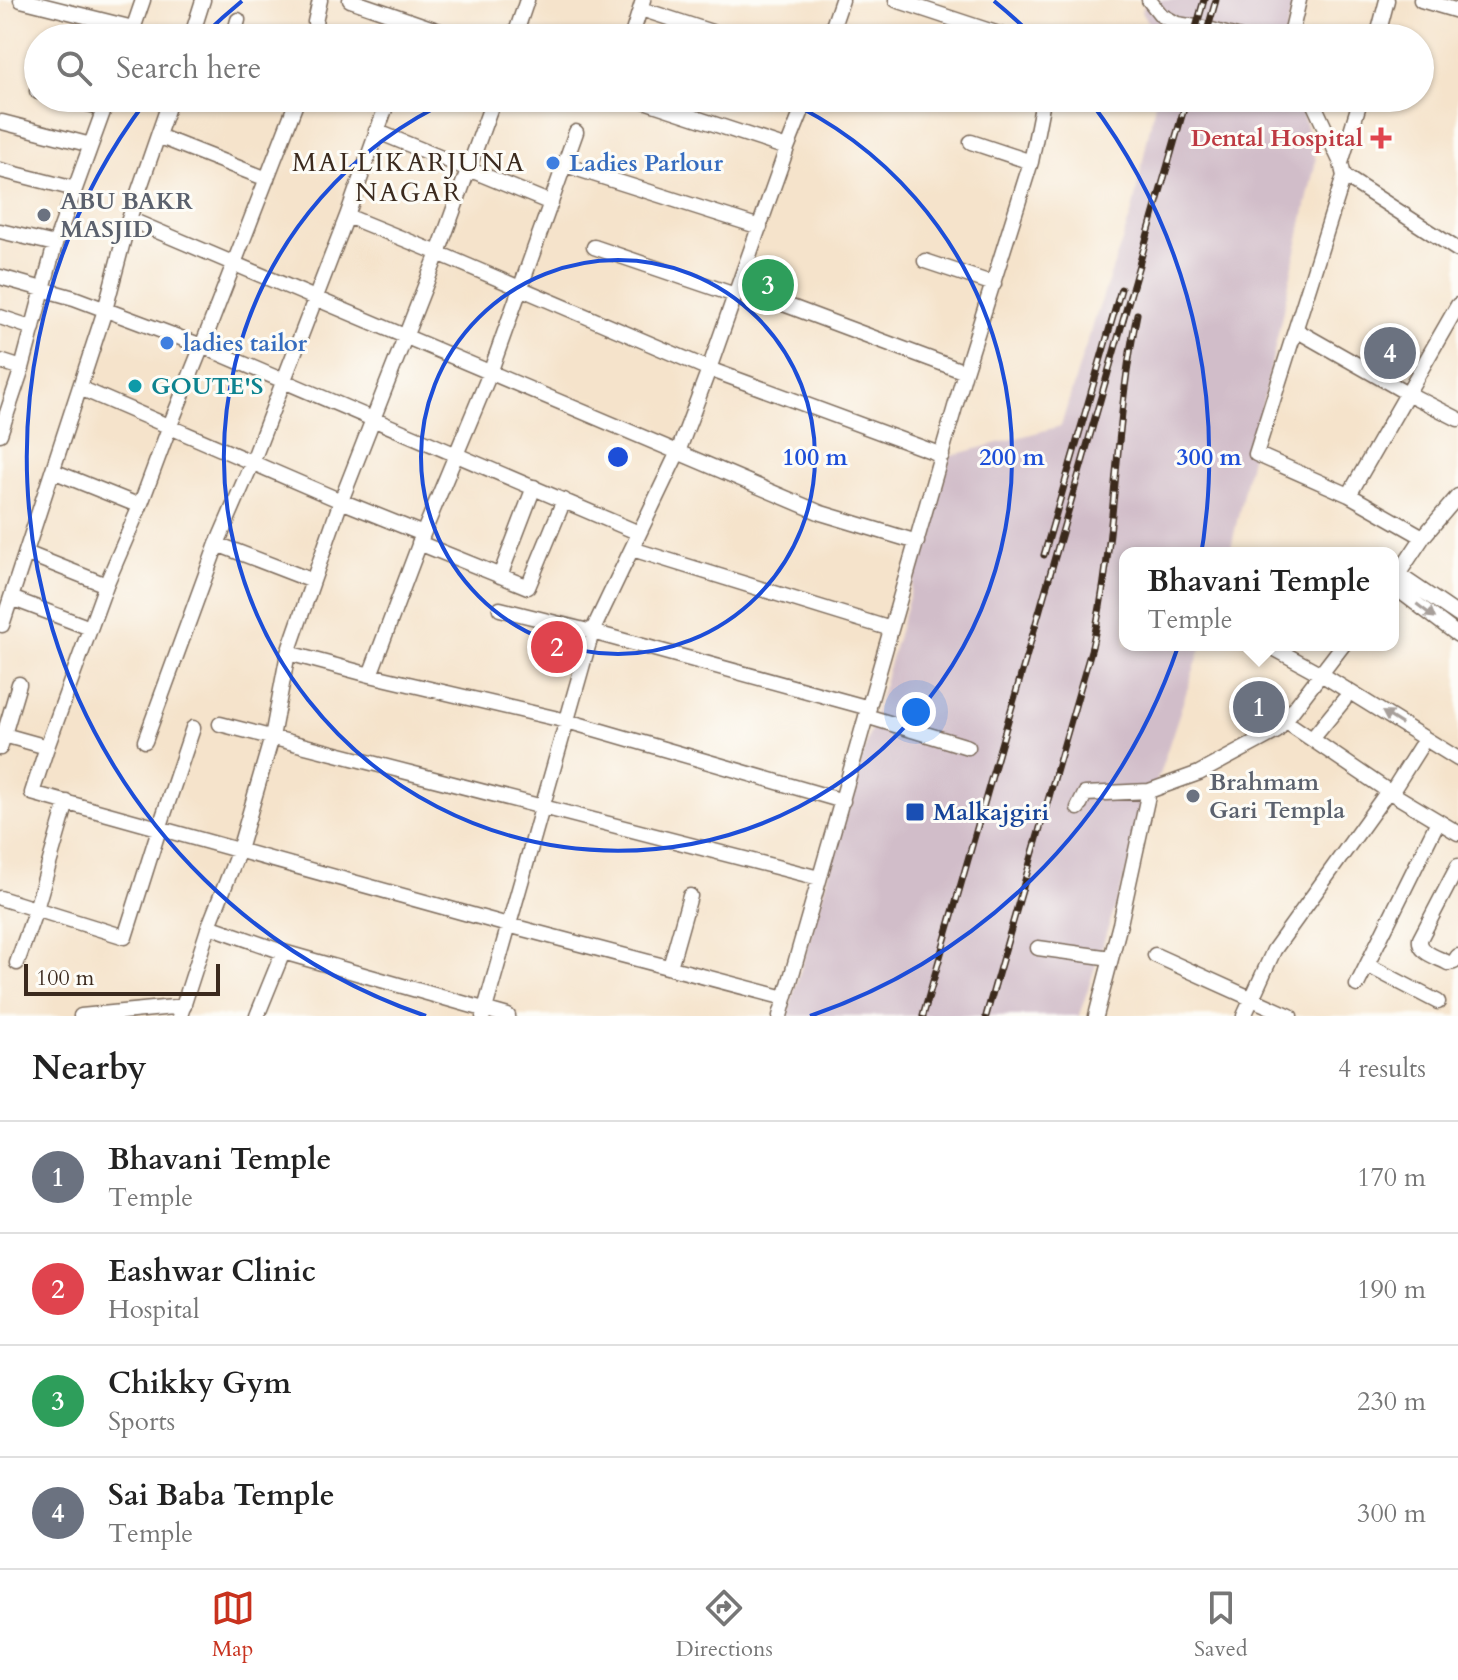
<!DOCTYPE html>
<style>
:root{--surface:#fff;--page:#f6f6f6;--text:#222;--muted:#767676;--line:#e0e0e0;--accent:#c8321e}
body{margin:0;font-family:Cardo,serif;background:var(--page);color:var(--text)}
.scale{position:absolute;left:24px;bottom:20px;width:196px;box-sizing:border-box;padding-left:8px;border:4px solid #3b2a1e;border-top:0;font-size:22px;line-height:28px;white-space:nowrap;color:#3b2a1e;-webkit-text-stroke:6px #fdfcf7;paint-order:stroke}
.you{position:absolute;left:916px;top:712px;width:28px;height:28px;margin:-20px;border:6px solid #fff;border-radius:50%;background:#1a73e8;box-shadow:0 0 0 12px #1a73e833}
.badge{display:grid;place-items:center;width:52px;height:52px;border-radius:50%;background:var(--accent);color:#fff;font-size:26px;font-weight:700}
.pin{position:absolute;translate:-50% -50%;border:4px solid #fff;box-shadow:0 2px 8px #0006}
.popup{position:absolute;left:1119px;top:547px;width:280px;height:104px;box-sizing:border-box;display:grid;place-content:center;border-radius:16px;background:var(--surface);filter:drop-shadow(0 2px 6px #0005);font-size:26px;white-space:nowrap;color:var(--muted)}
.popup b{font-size:30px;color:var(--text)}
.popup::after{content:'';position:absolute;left:50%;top:100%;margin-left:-16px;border:16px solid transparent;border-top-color:var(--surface)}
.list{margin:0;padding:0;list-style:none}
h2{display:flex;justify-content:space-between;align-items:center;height:104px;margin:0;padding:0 32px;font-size:34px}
h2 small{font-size:26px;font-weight:400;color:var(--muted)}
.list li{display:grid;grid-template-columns:52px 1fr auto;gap:24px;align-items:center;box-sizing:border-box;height:112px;padding:0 32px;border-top:2px solid var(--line)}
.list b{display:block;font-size:30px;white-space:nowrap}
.list p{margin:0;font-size:26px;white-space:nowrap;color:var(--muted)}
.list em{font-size:26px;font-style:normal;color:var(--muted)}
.icon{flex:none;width:44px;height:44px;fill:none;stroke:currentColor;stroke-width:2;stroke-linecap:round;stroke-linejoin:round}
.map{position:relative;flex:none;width:1458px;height:1016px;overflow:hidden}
.search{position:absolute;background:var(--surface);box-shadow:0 2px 6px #0004;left:24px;right:24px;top:24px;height:88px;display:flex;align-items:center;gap:20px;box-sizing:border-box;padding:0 28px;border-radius:44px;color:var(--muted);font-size:30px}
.sheet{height:552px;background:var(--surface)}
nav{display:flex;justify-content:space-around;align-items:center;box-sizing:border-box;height:112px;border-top:2px solid var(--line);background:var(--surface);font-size:22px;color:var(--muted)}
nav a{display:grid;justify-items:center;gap:4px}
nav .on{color:var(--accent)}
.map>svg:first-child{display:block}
.railway{fill:#d1bdc9}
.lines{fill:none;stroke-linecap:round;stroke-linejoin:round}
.minor-casing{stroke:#7c6b5b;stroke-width:17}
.minor{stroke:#fff;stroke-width:14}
.rail-casing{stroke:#3b2a1e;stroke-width:7}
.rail{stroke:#fdfcf7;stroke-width:4;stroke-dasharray:12;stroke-linecap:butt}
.oneway{fill:#a79f9a}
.ring{fill:none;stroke:#1d4ed8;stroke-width:4}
.health-dot{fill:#e0444e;stroke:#fdfcf7;stroke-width:3}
.shop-dot{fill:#3f7fe0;stroke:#fdfcf7;stroke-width:3}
.worship-dot{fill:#6b7280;stroke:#fdfcf7;stroke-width:3}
.culture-dot{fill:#0f9aa8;stroke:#fdfcf7;stroke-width:3}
.transit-dot{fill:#1a4fb4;stroke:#fdfcf7;stroke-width:3}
.labels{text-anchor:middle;stroke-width:6;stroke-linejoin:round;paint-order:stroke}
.health-label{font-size:24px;font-weight:bold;fill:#be3a42;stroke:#fdfcf7;text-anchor:end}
.shop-label{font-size:24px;font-weight:bold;fill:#366cbe;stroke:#fdfcf7;text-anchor:start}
.worship-label{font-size:24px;font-weight:bold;fill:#5b616d;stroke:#fdfcf7;text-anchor:start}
.culture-label{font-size:24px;font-weight:bold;fill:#0d838f;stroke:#fdfcf7;text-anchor:start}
.transit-label{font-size:24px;font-weight:bold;fill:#164399;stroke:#fdfcf7;text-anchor:start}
.neighbourhood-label{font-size:26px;letter-spacing:2px;fill:#3b2a1e;stroke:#fdfcf7}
.centre{fill:#1d4ed8;stroke:#fdfcf7;stroke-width:4}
.ring-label{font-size:24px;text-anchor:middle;font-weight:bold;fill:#1d4ed8;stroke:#fdfcf7;stroke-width:6;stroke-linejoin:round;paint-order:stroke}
</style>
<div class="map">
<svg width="1458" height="1016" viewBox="0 0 1458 1016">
<rect width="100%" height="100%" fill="#fdfcf7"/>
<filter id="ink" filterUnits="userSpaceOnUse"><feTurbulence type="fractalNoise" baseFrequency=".0125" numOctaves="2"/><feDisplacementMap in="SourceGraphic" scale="16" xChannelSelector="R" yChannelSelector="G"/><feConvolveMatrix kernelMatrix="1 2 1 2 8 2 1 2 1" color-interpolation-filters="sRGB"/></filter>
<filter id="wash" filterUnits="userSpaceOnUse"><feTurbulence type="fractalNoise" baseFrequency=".006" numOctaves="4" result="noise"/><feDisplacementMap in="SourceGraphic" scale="32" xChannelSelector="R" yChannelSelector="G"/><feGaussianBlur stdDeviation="1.8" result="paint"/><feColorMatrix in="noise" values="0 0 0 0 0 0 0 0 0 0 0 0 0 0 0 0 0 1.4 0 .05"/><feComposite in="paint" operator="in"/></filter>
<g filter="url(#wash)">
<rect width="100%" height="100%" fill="#f5e3cb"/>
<path class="railway" d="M1146,0h148l-9,38h-125l-19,-26z
M1156,98h137l7,8 16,54 -86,393h-105v92h77l-123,371h-292l163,-560 111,-30 22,-72 49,-142z"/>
</g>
<g filter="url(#ink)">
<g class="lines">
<g class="minor-casing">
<path id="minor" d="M21,0l112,28
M350,0l110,38
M896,0l115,38
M1149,0l12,15 16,9 31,5 32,9
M1421,0l37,11
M641,9l89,29
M130,38l13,-38
M191,38l12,-38
M233,38l5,-18
M316,38l2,-6 -3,-10 5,-22
M514,38l13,-38
M631,38l12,-38
M829,38l13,-38
M1290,38l9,-38
M1377,38l10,-38
M37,91l1,1
M63,98l41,10
M298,98l-96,248 -33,82 -29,78 -34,79 -59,162 -15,46 476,132 277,73
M635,98l152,50
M1311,98l30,65 3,13 114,74
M2,122l89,23
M376,131l175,72
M158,136l109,43
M971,142l60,20
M1341,163l20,-65
M565,165l195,62
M0,170l75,19
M1344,176l-88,278 93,41 74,42
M347,216l91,37 271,116 233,86
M129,219l692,294 96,29
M0,231l55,13
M594,247l141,48
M925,261l69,23
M0,277l74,21 128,48 437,187
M738,287l227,85
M0,317l33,11
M1296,330l111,63 51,26
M0,361l22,7
M80,388l261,113 82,33 67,-161 86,-241
M0,434l22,-66 33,-124 53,-146
M53,471l87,35
M1349,495l109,-190
M419,543l109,44 36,-87
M217,544l96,37
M632,549l259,80
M26,553l80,32
M1399,575l59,40
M500,576l34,-89
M1393,582l30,-45 35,-41
M1393,586l65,49
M11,598l79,30
M500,609l92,23 277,76
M2,625l103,-315 24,-91 42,-121
M1268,645l53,29 137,85
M288,653l82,22 197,46 276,80
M370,675l52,-138
M866,716l102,31
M1285,721l103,70 70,42
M220,724l599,154
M4,735l43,12
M1312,739l32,-39
M145,741l72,-197 35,-81 95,-247 42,-118
M0,748l19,-64
M1391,793l29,-46
M1078,808l7,-14 64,-3
M1458,866l-38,73c-2,14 17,18 28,24l6,-1 4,-6
M0,898l125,39 34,-108 34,-101
M209,926l74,26 225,64
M1038,948l73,10
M1155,955l135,61
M17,963l19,-54 31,-107
M1367,965l71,37
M670,967l20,-71
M1357,985l81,-164
M81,1016l103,-10
M180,1016l29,-90 30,-76 33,-113 16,-84 25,-72 28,-80 97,-248 56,-155
M257,1016l26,-64
M483,1016l109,-384 86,-180 31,-83 78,-221 20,-50
M780,1016l185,-644 66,-210 11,-56 -3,-4 -16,-4
M1096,1016l24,-92 29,-133 50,-18 78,-42 66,-86
M1244,1016l30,-66 114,-159"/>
</g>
<use href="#minor" class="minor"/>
<g class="rail-casing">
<path id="rail" d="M1193,38l11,-38
M1205,38l11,-38
M1044,555l77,-266
M923,1016l264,-918
M986,1016l106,-369c25,-109 22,-223 45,-333"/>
</g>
<use href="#rail" class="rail"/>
</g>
<defs><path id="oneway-solid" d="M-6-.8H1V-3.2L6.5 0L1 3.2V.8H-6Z" transform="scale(2)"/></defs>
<g class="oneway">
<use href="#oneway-solid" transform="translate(1426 611) rotate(37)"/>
<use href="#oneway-solid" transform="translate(1392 718) rotate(-148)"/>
</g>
</g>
<g class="ring">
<circle cx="618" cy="457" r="197"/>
<path d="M781 98A394 394 0 1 1 455 98"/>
<path d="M426 1016A591 591 0 0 1 146 101M204 35A591 591 0 0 1 242 1M994 1A591 591 0 0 1 1032 35M1090 101A591 591 0 0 1 810 1016"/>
</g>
<path class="health-dot" d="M1377 126h8v8h8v8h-8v8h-8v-8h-8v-8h8z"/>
<g class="shop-dot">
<circle cx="553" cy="163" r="8"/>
<circle cx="167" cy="343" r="8"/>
</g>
<g class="worship-dot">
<circle cx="44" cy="215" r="8"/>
<circle cx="1193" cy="796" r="8"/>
</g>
<circle class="culture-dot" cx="135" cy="386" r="8"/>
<rect class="transit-dot" x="905" y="802" width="20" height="20" rx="4"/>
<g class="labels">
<g class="health-label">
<text x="1363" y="146">Dental Hospital</text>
</g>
<g class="shop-label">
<text x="569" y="171">Ladies Parlour</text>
<text x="183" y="351">ladies tailor</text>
</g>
<g class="worship-label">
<text x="60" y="209">ABU BAKR<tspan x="60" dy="28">MASJID</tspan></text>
<text x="1209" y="790">Brahmam<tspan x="1209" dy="28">Gari Templa</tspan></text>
</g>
<g class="culture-label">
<text x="151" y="394">GOUTE'S</text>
</g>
<g class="transit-label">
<text x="933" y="820">Malkajgiri</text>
</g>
<g class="neighbourhood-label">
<text x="409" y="171">MALLIKARJUNA<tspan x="409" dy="30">NAGAR</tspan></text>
</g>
</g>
<circle cx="618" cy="457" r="12" class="centre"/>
<g class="ring-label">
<text x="815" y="465">100 m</text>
<text x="1012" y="465">200 m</text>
<text x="1209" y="465">300 m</text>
</g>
</svg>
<div class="scale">100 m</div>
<div class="you"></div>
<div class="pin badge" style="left:1259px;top:707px;background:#6b7280">1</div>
<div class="popup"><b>Bhavani Temple</b>Temple</div>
<div class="pin badge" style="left:557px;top:647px;background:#e0444e">2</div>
<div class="pin badge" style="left:768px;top:285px;background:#2e9e5b">3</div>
<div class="pin badge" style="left:1390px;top:353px;background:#6b7280">4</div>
<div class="search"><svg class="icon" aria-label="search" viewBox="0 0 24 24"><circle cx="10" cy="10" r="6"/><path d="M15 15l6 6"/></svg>Search here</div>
</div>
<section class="sheet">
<h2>Nearby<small>4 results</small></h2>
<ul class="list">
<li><span class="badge" style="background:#6b7280">1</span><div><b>Bhavani Temple</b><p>Temple</p></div><em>170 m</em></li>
<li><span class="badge" style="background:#e0444e">2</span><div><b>Eashwar Clinic</b><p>Hospital</p></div><em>190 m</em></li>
<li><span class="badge" style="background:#2e9e5b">3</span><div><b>Chikky Gym</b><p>Sports</p></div><em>230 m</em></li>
<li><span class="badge" style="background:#6b7280">4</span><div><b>Sai Baba Temple</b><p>Temple</p></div><em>300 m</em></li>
</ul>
</section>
<nav>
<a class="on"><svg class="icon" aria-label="map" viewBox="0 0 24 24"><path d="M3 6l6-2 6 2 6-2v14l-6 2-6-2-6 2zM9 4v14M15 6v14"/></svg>Map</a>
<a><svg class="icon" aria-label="directions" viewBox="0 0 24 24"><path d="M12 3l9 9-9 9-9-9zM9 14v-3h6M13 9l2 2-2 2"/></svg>Directions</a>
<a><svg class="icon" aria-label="saved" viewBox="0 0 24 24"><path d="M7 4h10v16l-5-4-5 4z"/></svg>Saved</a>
</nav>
